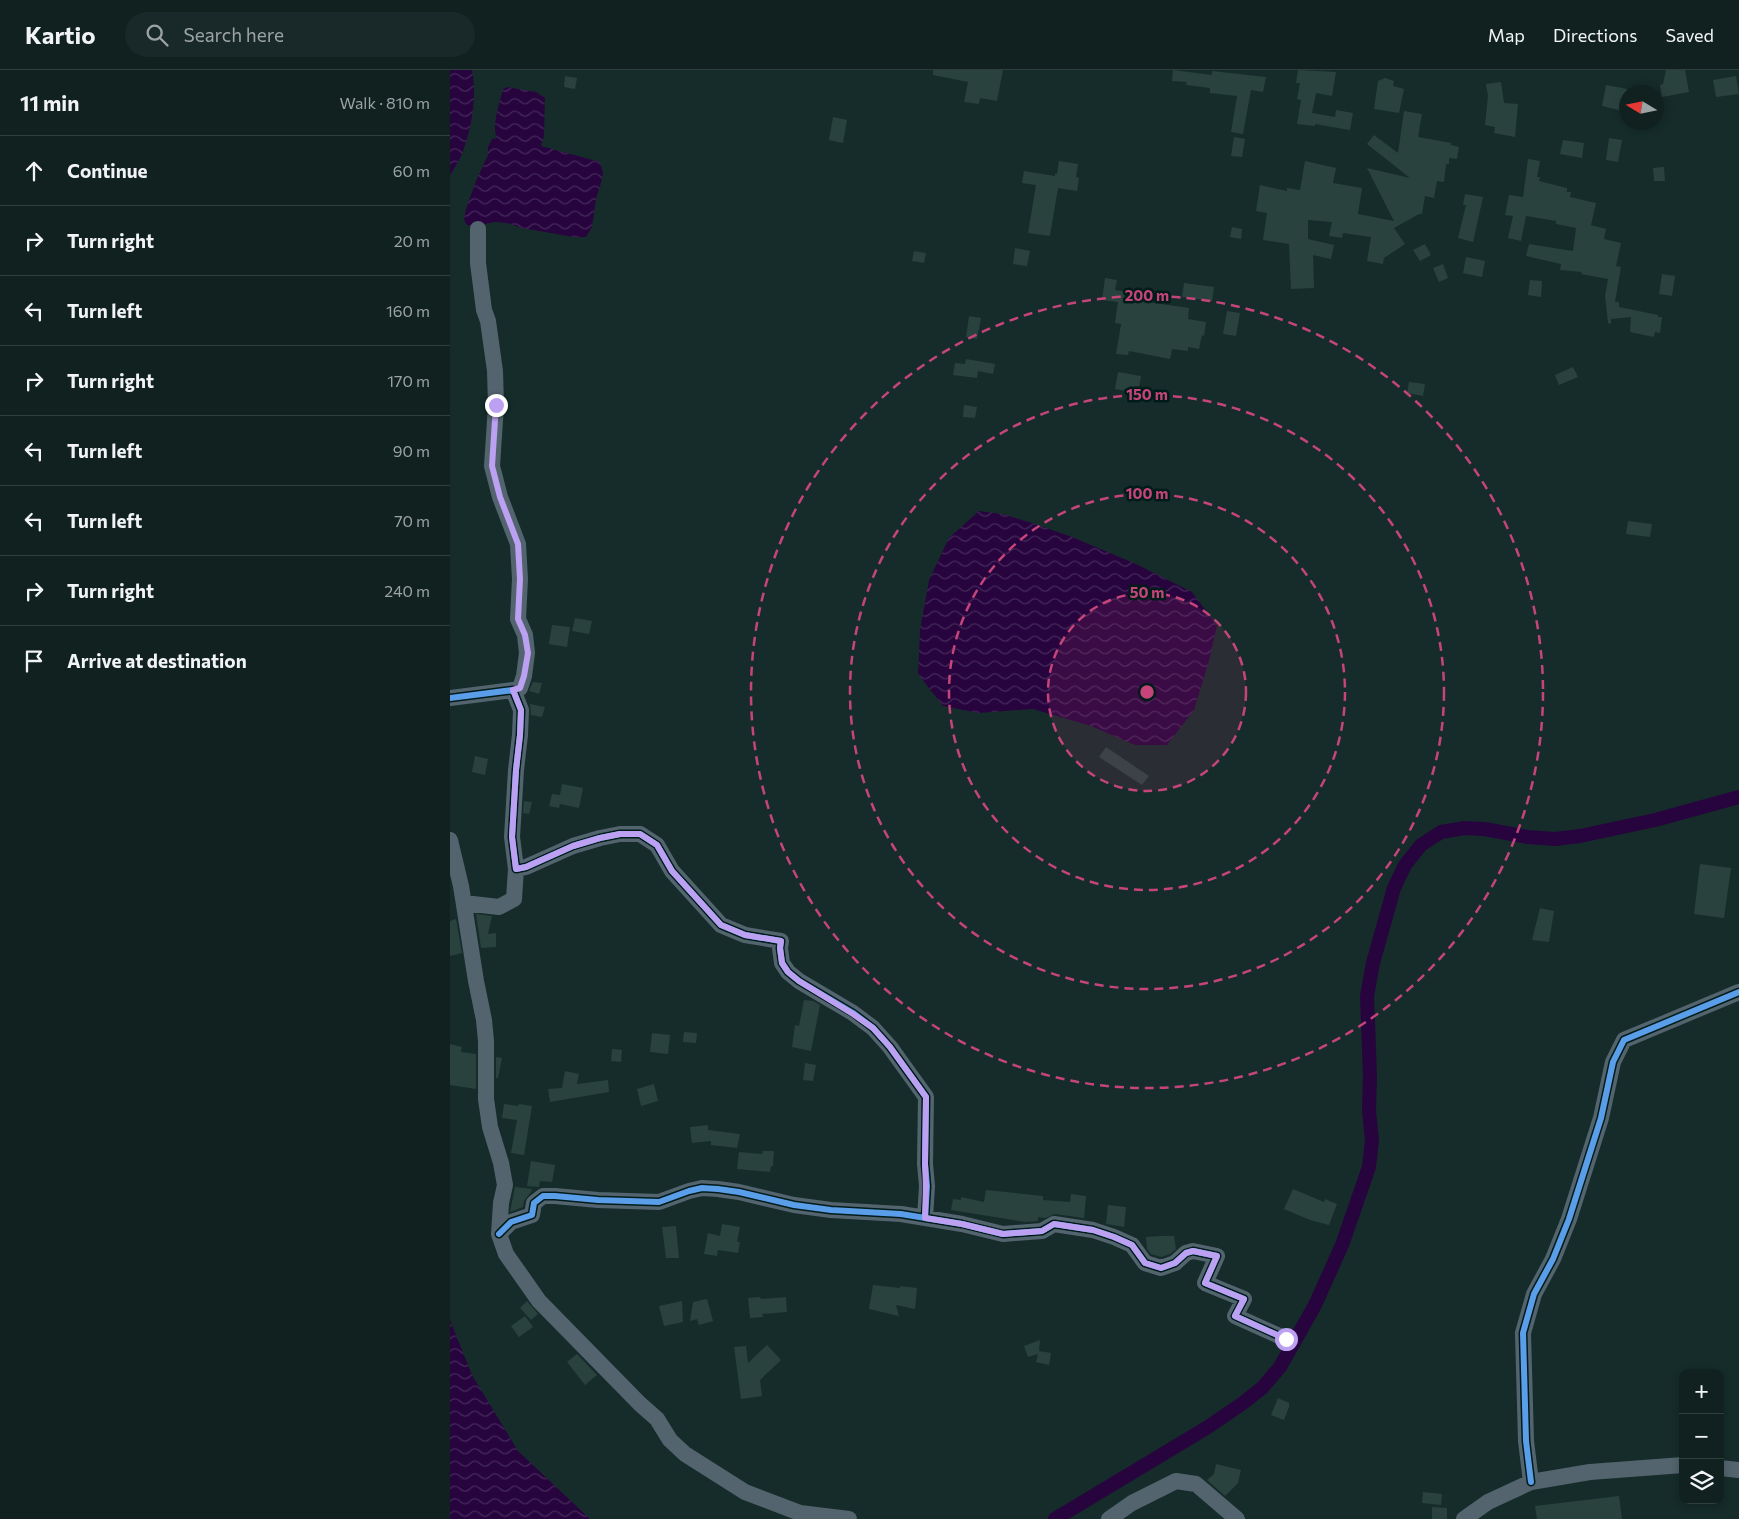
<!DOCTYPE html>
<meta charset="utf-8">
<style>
:root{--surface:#102120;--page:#192929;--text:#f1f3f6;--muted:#9ca3a5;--line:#303e3e}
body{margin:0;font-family:Commissioner,sans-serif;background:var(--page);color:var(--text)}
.controls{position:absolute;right:15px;bottom:15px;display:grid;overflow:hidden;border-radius:10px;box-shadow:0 2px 8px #0003}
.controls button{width:45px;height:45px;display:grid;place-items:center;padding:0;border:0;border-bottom:1px solid var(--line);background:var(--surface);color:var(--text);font:25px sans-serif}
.compass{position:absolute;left:1169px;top:15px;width:45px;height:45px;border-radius:50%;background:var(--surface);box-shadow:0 2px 8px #0003;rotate:280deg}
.stop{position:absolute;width:15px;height:15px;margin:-11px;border:4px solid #bca0f2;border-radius:50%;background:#fff}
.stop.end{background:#bca0f2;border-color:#fff;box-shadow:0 1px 5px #0008}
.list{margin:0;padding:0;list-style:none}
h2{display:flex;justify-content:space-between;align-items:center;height:65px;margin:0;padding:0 20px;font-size:21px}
h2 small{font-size:16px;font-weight:400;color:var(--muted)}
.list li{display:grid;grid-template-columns:32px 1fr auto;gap:15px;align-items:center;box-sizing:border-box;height:70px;padding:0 20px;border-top:1px solid var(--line)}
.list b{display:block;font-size:19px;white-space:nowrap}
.list em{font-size:16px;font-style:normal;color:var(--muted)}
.icon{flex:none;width:28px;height:28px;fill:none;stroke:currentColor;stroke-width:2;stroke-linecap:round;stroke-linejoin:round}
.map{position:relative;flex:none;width:1289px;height:1449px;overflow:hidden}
header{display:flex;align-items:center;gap:30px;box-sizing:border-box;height:70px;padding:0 25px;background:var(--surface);border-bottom:1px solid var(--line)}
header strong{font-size:24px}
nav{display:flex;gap:28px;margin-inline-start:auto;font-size:18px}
.search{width:350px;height:45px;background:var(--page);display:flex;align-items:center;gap:12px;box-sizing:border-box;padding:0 18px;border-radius:28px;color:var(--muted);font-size:19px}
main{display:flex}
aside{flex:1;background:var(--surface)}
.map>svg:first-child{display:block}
.water{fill:url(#water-waves)}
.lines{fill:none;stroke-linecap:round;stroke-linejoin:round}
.canal{stroke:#27043e;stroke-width:14}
.building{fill:#2a423e}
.street{stroke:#53646e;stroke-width:16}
.cycleway-casing{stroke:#001c1a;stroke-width:9}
.cycleway{stroke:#5a9eea;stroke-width:6}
.route{stroke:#bca0f2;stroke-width:6}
.ring{fill:none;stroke:#c5457a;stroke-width:2.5;stroke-dasharray:9 6}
.centre{fill:#c5457a;stroke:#001c1a;stroke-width:2.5}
.ring-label{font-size:15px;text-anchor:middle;font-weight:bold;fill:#c5457a;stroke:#001c1a;stroke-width:5;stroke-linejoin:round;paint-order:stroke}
</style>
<header>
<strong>Kartio</strong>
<div class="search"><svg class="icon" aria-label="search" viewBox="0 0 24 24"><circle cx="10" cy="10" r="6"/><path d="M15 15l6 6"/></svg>Search here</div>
<nav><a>Map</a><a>Directions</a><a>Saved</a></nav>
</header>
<main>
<aside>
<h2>11 min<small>Walk · 810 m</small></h2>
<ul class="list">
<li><svg class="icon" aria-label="ahead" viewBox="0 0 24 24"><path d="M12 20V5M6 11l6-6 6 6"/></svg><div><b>Continue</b></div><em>60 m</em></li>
<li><svg class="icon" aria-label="right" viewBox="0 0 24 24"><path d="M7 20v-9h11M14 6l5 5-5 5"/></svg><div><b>Turn right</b></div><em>20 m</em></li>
<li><svg class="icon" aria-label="left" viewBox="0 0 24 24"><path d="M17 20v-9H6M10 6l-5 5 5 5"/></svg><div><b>Turn left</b></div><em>160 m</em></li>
<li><svg class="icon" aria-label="right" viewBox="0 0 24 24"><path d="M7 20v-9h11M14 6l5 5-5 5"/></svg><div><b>Turn right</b></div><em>170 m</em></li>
<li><svg class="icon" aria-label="left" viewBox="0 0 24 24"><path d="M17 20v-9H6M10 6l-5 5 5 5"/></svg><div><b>Turn left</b></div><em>90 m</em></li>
<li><svg class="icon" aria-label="left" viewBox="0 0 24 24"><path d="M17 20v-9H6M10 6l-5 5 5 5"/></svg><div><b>Turn left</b></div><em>70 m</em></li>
<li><svg class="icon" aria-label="right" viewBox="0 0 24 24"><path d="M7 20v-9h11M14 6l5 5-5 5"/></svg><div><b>Turn right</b></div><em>240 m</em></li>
<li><svg class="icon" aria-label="arrive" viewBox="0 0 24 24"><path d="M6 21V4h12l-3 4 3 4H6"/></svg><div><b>Arrive at destination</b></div></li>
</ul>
</aside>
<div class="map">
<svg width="1289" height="1449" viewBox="0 0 1289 1449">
<defs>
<pattern id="water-waves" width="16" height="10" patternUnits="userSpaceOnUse" patternTransform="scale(1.25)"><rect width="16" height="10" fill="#27043e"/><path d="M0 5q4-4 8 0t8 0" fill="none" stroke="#45295a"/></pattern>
</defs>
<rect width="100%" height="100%" fill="#152c2b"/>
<path class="water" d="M0,0h22c5,26 0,57 -9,81 -3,9 -9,17 -13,25z
M57,17l29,5 9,6 -1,38 -3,10 59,16 3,11 -2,10 -5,16 -4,28 -6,10h-12l-52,-9 -15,-5 -13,-1 -23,5 -5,-3 -2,-5 2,-10 10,-28 12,-26v-8l4,-8 5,-1c-6,-11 3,-37 6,-49z
M529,441l23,3 30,9 40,14 64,27 56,28 25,34 -8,35 -15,49 -27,35h-32l-44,-19 -58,-17 -54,4 -36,-7 -25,-32 2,-44 9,-50 20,-42z
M0,1250l22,55 46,76 72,68h-140z"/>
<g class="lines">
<path class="canal" d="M605,1449l153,-92 35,-24 19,-15 18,-21 35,-62 27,-60 27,-78 3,-27 -3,-29 1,-35 -3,-80 6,-33 21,-75 11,-23 16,-20 20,-13 24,-4 19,1 44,8 27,2 25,-3 75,-16 84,-23"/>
</g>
<path class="building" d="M483,0h70l-6,31 -17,-3 -1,6 -15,-2 4,-20 -35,-7z
M723,0l39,5v-4l54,6 -3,15 -12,-2 -8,44 -12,-2 6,-36 -27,-3v-5l-24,-3 1,-3 -15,-1z
M848,0l38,2 -4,24 -16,-3 -4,20 23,4 1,-7 17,3 -3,17 -35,-6v2l-18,-2 4,-24 -4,-1 3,-16h-4z
M1216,0h19l4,22 -27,5 -2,-12 3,-1z
M115,6l12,2 -2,11 -11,-2z
M1286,6l3,18 -23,3 -3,-17z
M935,8l9,3 -1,5 11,3 -5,24 -25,-4 4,-28z
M1051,12l3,21 14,1 -3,33 -21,-4 1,-6 -10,-2 3,-29 -2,-12z
M1156,15l21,4 -4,22 -21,-5z
M954,41l18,3 -4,23 33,6v2l8,2 -2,12 -8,-1v6h-3l-2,18 -7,-1 -3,17 -9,-2 -3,18h-3l-25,14 11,16 -21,14 -1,6 -16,-3 4,-24 -28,-4 -1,5 -13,-2 3,-14 -24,-2v19l26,6 -3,14 -18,-4 1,33 -23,1 -2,-45 -26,-4 4,-27 -11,-2 4,-26 27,6v-3l13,2 5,-29 31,7 -3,15 29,5 -4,26 36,7 -27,-53 43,10 -43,-34 7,-9 24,18z
M383,47l14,3 -4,23 -14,-3z
M784,67l11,2 -3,18 -11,-1z
M1159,68l13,2 -4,22 -12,-2z
M1113,70l21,3 -2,15 -22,-4z
M1078,89l12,2 -3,16h3l-1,4 28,7v4h4l-1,5 26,6 -5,22 15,4 -2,10 17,4 -5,23 5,1 -6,35h4v5l39,8v2h4l-2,16 -5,-1 -1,5 -24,-5 1,-15 -20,2v5l-3,-1 -3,-27 3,-17 -27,-5 1,-2 -22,-2 1,-6 -35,-8 3,-12 44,7 3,-23 -20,-4v-3l-30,-5 -5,25 -13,-3 5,-22 -8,-1 4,-20 14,2z
M609,91l19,3 -2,13 3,1 -2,13 -19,-3 -8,48 -22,-3 8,-48 -14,-2 2,-12 31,5v-2h2z
M1214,97l1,14h-11l-1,-13z
M1015,124l18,3 -10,45 -15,-4 8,-33h-3z
M782,157l10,2 -1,10 -11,-2z
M975,174l6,11 -11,6 -7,-11z
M565,178l15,3 -3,15 -14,-2z
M464,181l12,2 -2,10 -12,-2z
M1016,187l19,4 -3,16 -19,-4z
M993,194l5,14 -9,4 -6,-14z
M1212,204l13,2 -3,20 -13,-2z
M655,208l12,2 -2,10 19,3 -1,7 56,8 -1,11 18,3 -2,14 -2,-1 -3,14 -11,-2v4l-16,-2 -2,10 -41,-8 -1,4 -12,-1 5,-30 -6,-1 3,-21 -16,-2z
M1080,210l12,1 -1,16 -13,-2z
M734,213l30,4 -2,14 -30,-4z
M777,241l13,2 -4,23 -13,-2z
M519,246l12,2 -4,21 -11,-2z
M516,289l29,5 -2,10 -15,-3 -1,7 -24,-3 2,-12 10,1z
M1123,297l5,10 -19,8 -4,-10z
M668,302l23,4 -3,17 -23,-4z
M959,312l16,2 -2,12 -16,-3z
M514,335l13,2 -2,11 -12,-1z
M1178,451l24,3 -2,13 -24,-3z
M125,548l17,3 -3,13 -17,-3z
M102,555l18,2 -3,20 -18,-3z
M83,612l9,1 -3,11 -10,-3z
M80,634l15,3 -3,10 -11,-2z
M656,677l43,29 -7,9 -43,-28z
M25,686l13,3 -3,16 -13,-3z
M112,714l21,4 -4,20 -19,-4 -1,4 -10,-2 3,-12 8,1z
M74,731l8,1 -3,12 -6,-1z
M1250,794l31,4 -7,50 -30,-4z
M1090,838l14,3 -5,31 -17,-2z
M26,844l16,2 -4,18 8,-1v14l-15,1z
M6,849l6,34 -12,3v-35z
M354,930l9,1 7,4 -9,46 -19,-4 3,-22 4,1z
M234,962l13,1 -1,10 -13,-1z
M202,963l18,2 -2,19 -18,-2z
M0,974l12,3 -1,5 15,2v35l-26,-4z
M162,979l10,1 -1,12 -10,-1z
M46,987l6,1 -4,20h-2z
M355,993l11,2 -3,16 -10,-1z
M115,1001l14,3 -2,10 31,-4 1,12 -59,10 -2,-13 14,-1z
M204,1014l4,17 -17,5 -4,-17z
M54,1034l14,2 1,-2 13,2 -8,49 -13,-2 6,-33 -15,-2z
M258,1055v5l32,4 -3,14 -26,-3v-4l-19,2 -2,-16z
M313,1081h11l-1,15h-2l-1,6 -33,-3 2,-17 23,2z
M81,1091l24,4 -3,17 -12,-1 -1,6 -12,-1z
M65,1117l17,2 -1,3 -7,9 -1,6 -13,5z
M843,1119l31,13 1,-3 12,5 -8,21 -19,-5 -26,-11z
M536,1120l57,6v4l27,2 1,-8 15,2 -2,22 -29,-4 -10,4 -7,-1v4l-13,1 -74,-12 2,-11 8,1v-3l23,5z
M658,1135l18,2 -2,20 -18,-3z
M272,1154l18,3 -3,15h3l-2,11 -20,-3 -1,6 -13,-2 4,-21 12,3z
M226,1156l3,32h-13l-4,-31z
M710,1166h14l2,13 -6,5 -9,3 -10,-3 -4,-5 -1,-12z
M423,1215l27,3v-2l17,2 -2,21 -19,-4 3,11 -30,-7z
M310,1227l1,2 25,-2 1,15 -25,2 1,3 -13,1 -2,-20z
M257,1229l6,22 -14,4 -2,-6 -7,2 3,-19z
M77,1231l11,13 -7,6 -11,-12z
M232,1231l1,21 -19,4 -5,-20z
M75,1246l8,11 -14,10 -8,-11z
M590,1270l-1,11 12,2 -2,12 -13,-3 2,-8 -10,3 -4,-11z
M317,1275l14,15 -21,20 2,16 -21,3 -7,-52 12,-1 2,17z
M127,1284l20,21 -12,10 -18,-23z
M828,1328l11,5v4l-5,13 -13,-5z
M766,1394l25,6 -3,13 -13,13 -18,-16 7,-6z
M973,1422l19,2 -1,11 -19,-2z
M1169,1426l3,23h-85l-2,-13z
M982,1437l15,1v11h-15z"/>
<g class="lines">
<path class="street" d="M28,159v34l6,47 4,11 7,50 1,34 -4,61 8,31 18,47 2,35 -2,40 7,16 2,18 -3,23 -4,12 -7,2
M0,628l63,-8 8,20 -1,25 -4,35 -4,67 4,32 10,-2 47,-21 27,-8 20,-4h20l17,11 15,26 49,54 24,10 36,6 -1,7 2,15 6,9 11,9 54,32 20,15 17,19 36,50 -1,67 2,22 -2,32
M0,770l11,46 15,95 8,39 2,21v58l4,28 11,36 4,22 -4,18 -2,31 7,20 33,47 101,103 17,15 13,21 15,14 60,38 55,21 49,6
M14,833l35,4 15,-8 2,-30
M49,1164l12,-12 21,-7 2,-12 9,-7h12l43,4 61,2 30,-11 13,-3 16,1 21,3 55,13 37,5 70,4 61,10 41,10 39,-3 12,-7 39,6 21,7 18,8 13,18 16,5 14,-5 11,-10 7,-2 24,5 -12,27 39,16 -9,17 51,23
M1270,1398l19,2
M1081,1412l-5,-41 -3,-108 11,-39 19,-35 16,-40 32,-101 12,-56 11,-22 115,-48
M659,1449l23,-16 44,-22 20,3 41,35
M1014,1449l24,-17 43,-20 59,-10 93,-7"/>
<g class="cycleway-casing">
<path id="cycleway" d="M0,628l63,-8 8,20 -1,25 -4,35 -4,67 4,32 10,-2 47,-21 27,-8 20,-4h20l17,11 15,26 49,54 24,10 36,6 -1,7 2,15 6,9 11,9 54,32 20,15 17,19 36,50 -1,67 2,22 -2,32
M49,1164l12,-12 21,-7 2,-12 9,-7h12l43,4 61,2 30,-11 13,-3 16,1 21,3 55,13 37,5 70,4 61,10 41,10 39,-3 12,-7 39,6 21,7 18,8 13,18 16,5 14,-5 11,-10 7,-2 24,5 -12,27 39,16 -9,17 51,23
M1081,1412l-5,-41 -3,-108 11,-39 19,-35 16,-40 32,-101 12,-56 11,-22 115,-48"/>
</g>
<use href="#cycleway" class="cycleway"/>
</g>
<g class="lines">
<path class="route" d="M46,335l-4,61 8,31 18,47 2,35 -2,40 7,16 3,18 -4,23 -4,12 -7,2 8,20 -1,25 -4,35 -4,67 4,32 10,-2 47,-21 27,-8 20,-4h20l17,11 15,26 49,54 24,10 36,6 -1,7 2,15 6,9 11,9 54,33 20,14 17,19 36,50 -1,67 1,22 -1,32 37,6 41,10 39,-3 12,-7 39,6 21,7 18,8 13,18 16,5 14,-5 11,-10 7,-2 24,5 -12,27 39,16 -9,17 51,23"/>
</g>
<circle cx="697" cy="622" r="99" fill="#c5457a" fill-opacity=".12"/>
<g class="ring">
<circle cx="697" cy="622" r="99"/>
<circle cx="697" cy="622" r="198"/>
<circle cx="697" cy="622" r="297"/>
<circle cx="697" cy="622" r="396"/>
</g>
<circle cx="697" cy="622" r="8" class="centre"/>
<g class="ring-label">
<text x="697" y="231">200 m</text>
<text x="697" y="330">150 m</text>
<text x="697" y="429">100 m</text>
<text x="697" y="528">50 m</text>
</g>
</svg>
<div class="controls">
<button>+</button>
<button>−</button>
<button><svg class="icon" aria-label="layers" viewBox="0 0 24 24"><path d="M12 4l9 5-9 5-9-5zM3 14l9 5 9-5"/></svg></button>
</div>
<svg class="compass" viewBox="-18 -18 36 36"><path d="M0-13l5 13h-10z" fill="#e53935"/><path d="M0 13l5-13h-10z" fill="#9ca3a5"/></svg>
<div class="stop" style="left:836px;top:1269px"></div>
<div class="stop end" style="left:46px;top:335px"></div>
</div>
</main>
